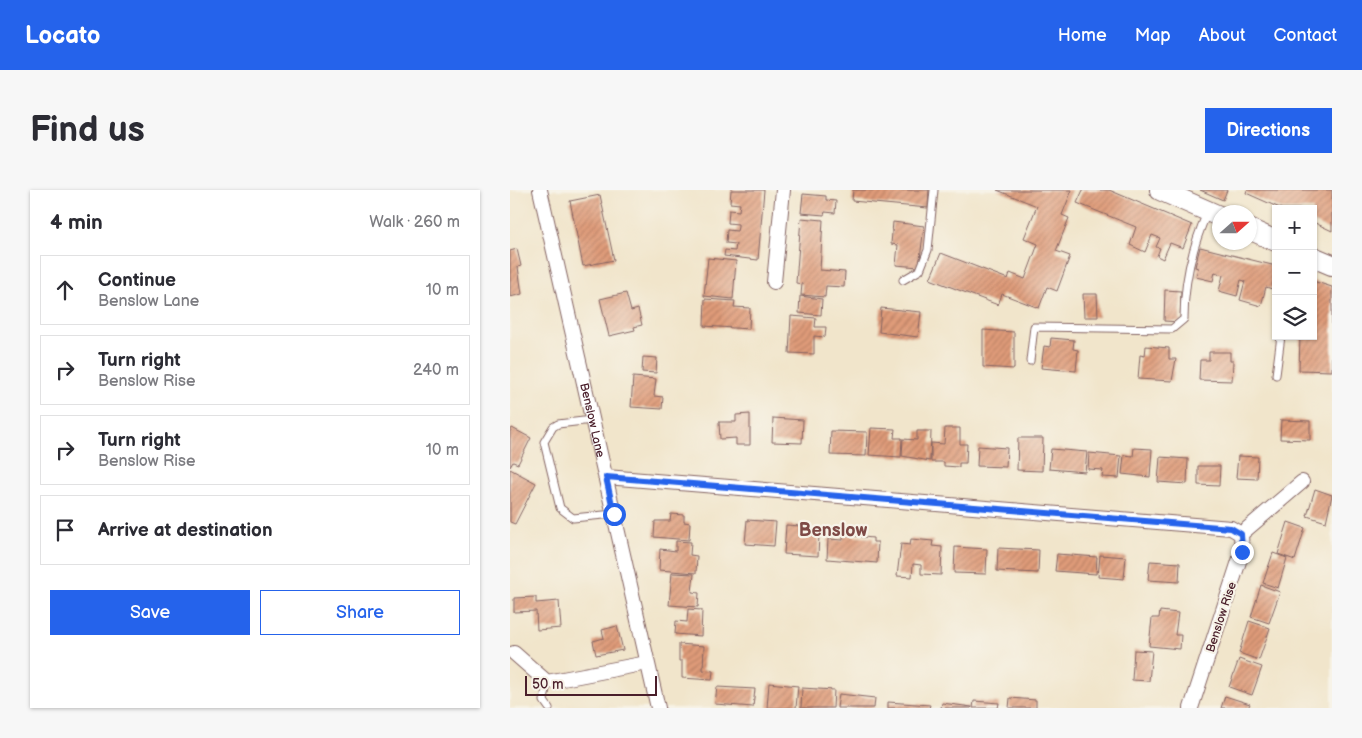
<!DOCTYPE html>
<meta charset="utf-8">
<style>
:root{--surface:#fff;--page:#f7f7f7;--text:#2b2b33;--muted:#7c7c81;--line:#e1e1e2;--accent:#2563eb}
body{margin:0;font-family:"Balsamiq Sans",sans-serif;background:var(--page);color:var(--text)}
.controls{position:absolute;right:15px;top:15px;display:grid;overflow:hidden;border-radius:0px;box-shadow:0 1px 4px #0004}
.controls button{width:45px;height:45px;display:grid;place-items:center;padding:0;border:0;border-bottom:1px solid var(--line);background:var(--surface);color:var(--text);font:25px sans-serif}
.compass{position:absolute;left:702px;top:15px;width:45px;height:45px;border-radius:50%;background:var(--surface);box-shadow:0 1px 4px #0004;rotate:69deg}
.scale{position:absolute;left:15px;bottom:12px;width:132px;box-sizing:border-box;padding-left:5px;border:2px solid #4a1f2b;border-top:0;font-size:14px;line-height:18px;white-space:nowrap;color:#4a1f2b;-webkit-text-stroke:4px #f7f3e8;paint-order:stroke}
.stop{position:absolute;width:15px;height:15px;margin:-11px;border:4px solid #2563eb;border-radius:50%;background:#fff}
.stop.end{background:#2563eb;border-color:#fff;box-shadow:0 1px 5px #0008}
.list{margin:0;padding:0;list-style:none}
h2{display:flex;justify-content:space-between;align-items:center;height:65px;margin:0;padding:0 20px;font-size:21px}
h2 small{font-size:16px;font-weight:400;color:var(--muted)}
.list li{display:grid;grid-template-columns:32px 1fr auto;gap:15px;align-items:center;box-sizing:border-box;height:70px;margin:0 10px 10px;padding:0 10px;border:1px solid var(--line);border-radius:0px}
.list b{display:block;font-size:19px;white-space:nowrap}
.list p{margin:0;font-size:16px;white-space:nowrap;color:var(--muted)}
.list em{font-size:16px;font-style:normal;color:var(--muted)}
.actions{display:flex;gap:10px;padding:15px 20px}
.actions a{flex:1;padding:11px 0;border:1px solid var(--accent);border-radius:0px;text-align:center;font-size:18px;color:var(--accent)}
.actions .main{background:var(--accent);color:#fff}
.icon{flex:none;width:28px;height:28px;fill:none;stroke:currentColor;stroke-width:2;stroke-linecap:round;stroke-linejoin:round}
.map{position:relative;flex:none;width:822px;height:518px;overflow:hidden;border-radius:0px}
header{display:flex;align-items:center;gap:30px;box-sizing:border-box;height:70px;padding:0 25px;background:var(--accent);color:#fff}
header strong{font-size:24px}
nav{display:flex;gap:28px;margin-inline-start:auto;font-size:18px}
.intro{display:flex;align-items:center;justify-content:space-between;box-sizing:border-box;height:120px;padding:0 30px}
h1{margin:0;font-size:35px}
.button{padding:12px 22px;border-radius:0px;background:var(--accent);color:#fff;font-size:18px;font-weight:700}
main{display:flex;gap:30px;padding:0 30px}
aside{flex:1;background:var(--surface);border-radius:0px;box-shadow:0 1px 4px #0004}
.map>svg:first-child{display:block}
.building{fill:url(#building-hatch)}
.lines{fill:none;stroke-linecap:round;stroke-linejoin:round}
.service-casing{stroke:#846463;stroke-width:9}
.minor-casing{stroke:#846463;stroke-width:16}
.secondary-casing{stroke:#846463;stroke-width:22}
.service{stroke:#fff;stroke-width:7}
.minor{stroke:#fff;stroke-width:14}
.secondary{stroke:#fff;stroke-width:20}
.route{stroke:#2563eb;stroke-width:6}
.labels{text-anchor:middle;stroke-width:4.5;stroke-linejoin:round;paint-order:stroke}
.street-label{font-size:12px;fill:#4a1f2b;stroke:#f7f3e8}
.district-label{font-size:18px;font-weight:bold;fill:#7e4a46;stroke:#f7f3e8}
</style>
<header>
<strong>Locato</strong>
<nav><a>Home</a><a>Map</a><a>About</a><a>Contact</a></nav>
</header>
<div class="intro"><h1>Find us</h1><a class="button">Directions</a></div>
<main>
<aside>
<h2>4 min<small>Walk · 260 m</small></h2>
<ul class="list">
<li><svg class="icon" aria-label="ahead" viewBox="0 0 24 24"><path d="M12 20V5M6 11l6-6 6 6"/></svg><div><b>Continue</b><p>Benslow Lane</p></div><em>10 m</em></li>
<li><svg class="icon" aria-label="right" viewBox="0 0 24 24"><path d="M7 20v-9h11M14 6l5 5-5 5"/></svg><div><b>Turn right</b><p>Benslow Rise</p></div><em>240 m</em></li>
<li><svg class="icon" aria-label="right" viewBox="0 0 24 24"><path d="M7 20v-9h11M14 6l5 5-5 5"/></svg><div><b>Turn right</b><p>Benslow Rise</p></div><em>10 m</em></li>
<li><svg class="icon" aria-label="arrive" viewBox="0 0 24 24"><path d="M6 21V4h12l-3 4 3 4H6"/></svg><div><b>Arrive at destination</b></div></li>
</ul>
<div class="actions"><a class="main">Save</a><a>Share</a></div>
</aside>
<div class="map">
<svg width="822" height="518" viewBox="0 0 822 518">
<defs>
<pattern id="building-hatch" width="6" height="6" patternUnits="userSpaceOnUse" patternTransform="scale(1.25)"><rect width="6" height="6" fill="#df9b79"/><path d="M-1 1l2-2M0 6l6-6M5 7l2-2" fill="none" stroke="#b77e63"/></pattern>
</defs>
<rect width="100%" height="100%" fill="#f7f3e8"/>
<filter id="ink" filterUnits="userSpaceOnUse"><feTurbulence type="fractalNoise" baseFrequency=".02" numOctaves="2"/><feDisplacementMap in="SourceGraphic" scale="10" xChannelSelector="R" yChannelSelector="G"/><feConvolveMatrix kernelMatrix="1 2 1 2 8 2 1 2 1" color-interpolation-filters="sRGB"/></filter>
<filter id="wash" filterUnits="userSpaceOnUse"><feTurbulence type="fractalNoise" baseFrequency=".0096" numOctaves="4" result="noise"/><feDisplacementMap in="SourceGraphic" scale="20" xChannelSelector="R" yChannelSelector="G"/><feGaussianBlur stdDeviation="1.12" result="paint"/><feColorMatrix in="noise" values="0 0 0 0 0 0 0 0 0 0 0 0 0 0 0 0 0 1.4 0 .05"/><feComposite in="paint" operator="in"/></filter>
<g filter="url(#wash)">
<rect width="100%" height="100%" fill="#f1e5cb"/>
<g id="blocks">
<path class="building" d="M221,0h33l-6,70 -34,-4 1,-6 10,1 1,-7 -10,-1 1,-13 10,1 1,-4v-3l-10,-1 1,-13 10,1 1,-7 -10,-1z
M343,0h76l-1,18 -76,-7z
M487,0h75l-10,25 7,3 -13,33 14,5 -13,35 -10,-4 -8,21 -37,-14 -4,11 -68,-26 11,-26 67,26 2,-6 15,6 13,-35 -14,-6 13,-32z
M573,0h26l83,35 -9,23 -13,-5 -7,16 -6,-3 3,-8 -4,-1 4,-9 -8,-3 -7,17 -15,-7 6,-18 -59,-24z
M690,0h27l-4,10z
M737,0h85v41l-19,-9v-13h-31l-36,-16z
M293,4l23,2v4l10,1 -1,12 -10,-1 -1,3 -23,-2z
M90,5l14,65 -31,6 -13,-65z
M291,28l22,2 -3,50 25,2 -1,15 -18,-1 -1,11 -24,-2 1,-11 -6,-1z
M383,32l31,4 -5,41 -23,-2 2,-20 -7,-1z
M690,57l76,19 -4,23 -6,-2 -5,19 -21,-6 5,-19 -4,-1 -4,16 -18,-5 4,-16 -8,-3 -2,9 -17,-4 2,-9 -3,-1z
M7,59l4,17 -3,1 4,27 -12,3v-46z
M198,68l28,3 -3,38 -29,-3z
M803,91l19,6v84l-33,-1 1,-34h13z
M655,100l16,1 -1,31 -16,-1z
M116,103l5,18 7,-2 4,16 -8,2 1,3 -26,6 -9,-37z
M573,104h14l1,23h-14z
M290,106l22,3 -1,16 -22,-2z
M195,109l30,2 -1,6 16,1 -1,21 -45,-3z
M371,118l40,4 -3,25 -39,-5z
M281,126l25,2 -1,9h11l-1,10 -11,-1v18l-25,-1z
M473,140l31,2v37l-31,-2z
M541,148l23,2 -1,9 5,1 -2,21 -35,-3 3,-22 6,1z
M636,156l23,2v11h7l-4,22 -34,-2 2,-24 5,1z
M699,162h21v9h3l-1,20 -33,-1 1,-20h9z
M133,167l14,1 -1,15 -14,-1z
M123,187l23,2 -2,17 9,1 -1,12 -31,-2z
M240,224v31h-14v-7l-16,1 -1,-17h17v-7z
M263,228l30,2 -1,23 -30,-1z
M771,230l29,1v19l-30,-1z
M2,238l19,10 -13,26 -5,-2 -3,5v-35z
M361,238l24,1 -1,9h8l-1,19 -32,-2z
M435,238h15v16h7l-1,19h-7v4l-15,-1v-4h-13v-19l13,1z
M321,241l36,1 -1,24 -36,-1z
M407,241h14l-1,30 -28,-5 1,-17 14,1z
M508,248h25l-1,33 -25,-1z
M468,256l29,2 -1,19 -29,-1z
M624,258l18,1 -2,28 -28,-3 2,-19 9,1z
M541,259l36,3 -2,20 -36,-3z
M579,263l32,3 -2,22 -17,-1 1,-7 -15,-1z
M728,266l20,1 -1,22 -21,-1z
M650,267l28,2 -1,25 -29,-2z
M688,276h22l-1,20 -21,-1z
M0,279l26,14 -21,41 -5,-2z
M805,299l17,6 -6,27 -19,-6z
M161,324l13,1v7l6,1 -1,17 -35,-3 1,-16h15z
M237,330l29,2 -2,24 -29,-2z
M778,332l17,6 -10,32 -17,-6z
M276,335l15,1v8l18,1 -1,21 -34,-2z
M333,345l30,3v4h5l-1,21 -50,-4 1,-20 15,1z
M401,349l22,2 -1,5 10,1 -1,28 -20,-1v-9l-8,-1 -1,13 -15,-1 4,-32 9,1z
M166,351l15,1 -1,13 7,1 -1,17 -37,-3 1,-21 16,2z
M445,357l32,2 -1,25 -32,-1z
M488,358l41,2 -1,23 -41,-2z
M763,363l14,5 -9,30 -15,-5z
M547,364l40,3 -1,17 -41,-3z
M590,365l26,2 -2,22 -26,-2z
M640,371l30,2 -1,19 -31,-2z
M162,383l22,1 -2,18 7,1 -1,14 -29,-2z
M751,395l19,7 -11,31 -18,-6z
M26,407v6l23,-2 2,27 -24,2 -1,-19 -22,1v-14z
M178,419l14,1 -1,26 -26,-2 1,-13 11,1z
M650,421l18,2 -3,22h6l-1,14 -31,-3 3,-28h7z
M739,431l21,7 -11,32 -20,-7z
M107,436l6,24 -27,5 -3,-14 11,-3 -2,-8z
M169,454l25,2 -1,24 10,1 -1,9 -30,-2v-17h-3z
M624,460l18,1 -3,30 -17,-1z
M729,469l23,8 -10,28 -23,-8z
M259,493l29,3 -2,22h-29z
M207,497l38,2 -2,18 -38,-3z
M292,498l32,2 -1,18h-32z
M329,504l36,4 -1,10h-37z
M715,506l25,8 -2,4h-27z
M500,508l26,2v8h-27z
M464,511l25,2 -1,5h-25z
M378,512l42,3 -1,3h-41z
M432,513l30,4 -1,1h-30z"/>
</g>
</g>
<g filter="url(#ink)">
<use href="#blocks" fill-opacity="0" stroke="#846463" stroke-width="1"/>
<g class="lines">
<g class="service-casing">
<path id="service" d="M393,90l17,-10 8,-20 6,-60
M520,171l4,-34 138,2 12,-10c0,-37 8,-72 23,-106
M766,185l5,-39
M82,230l-34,4 -5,3 -9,15 16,66 13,10 41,-4
M37,492l-3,19 5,7"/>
</g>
<g class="minor-casing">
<g id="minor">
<path id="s1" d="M30,0l118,518"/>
<path d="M264,92l9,-92"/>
<path d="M96,287l625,51 10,6 1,18 -51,156"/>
<path d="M731,344l61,-52"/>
<path d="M4,463l33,29 100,-19"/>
</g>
</g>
<g class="secondary-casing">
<path id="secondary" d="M650,0l59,26
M739,39l27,12
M803,67l19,8"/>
</g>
<use href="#service" class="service"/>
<use href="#minor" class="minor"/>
<use href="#secondary" class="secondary"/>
</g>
</g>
<g class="lines" filter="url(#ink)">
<path class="route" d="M104,324l-8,-37 625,51 10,6 1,18"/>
</g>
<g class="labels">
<g class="street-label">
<text dy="4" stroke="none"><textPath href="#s1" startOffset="236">Benslow Lane</textPath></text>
<text transform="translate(711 427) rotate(-72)" y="4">Benslow Rise</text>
</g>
<g class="district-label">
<text x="323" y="346">Benslow</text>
</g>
</g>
</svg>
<div class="controls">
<button>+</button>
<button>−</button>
<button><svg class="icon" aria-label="layers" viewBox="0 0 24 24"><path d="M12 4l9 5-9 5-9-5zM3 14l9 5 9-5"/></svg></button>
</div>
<svg class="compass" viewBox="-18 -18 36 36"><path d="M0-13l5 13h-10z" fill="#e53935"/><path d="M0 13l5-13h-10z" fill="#7c7c81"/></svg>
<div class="scale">50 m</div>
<div class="stop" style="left:104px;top:324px"></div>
<div class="stop end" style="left:732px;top:362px"></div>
</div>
</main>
